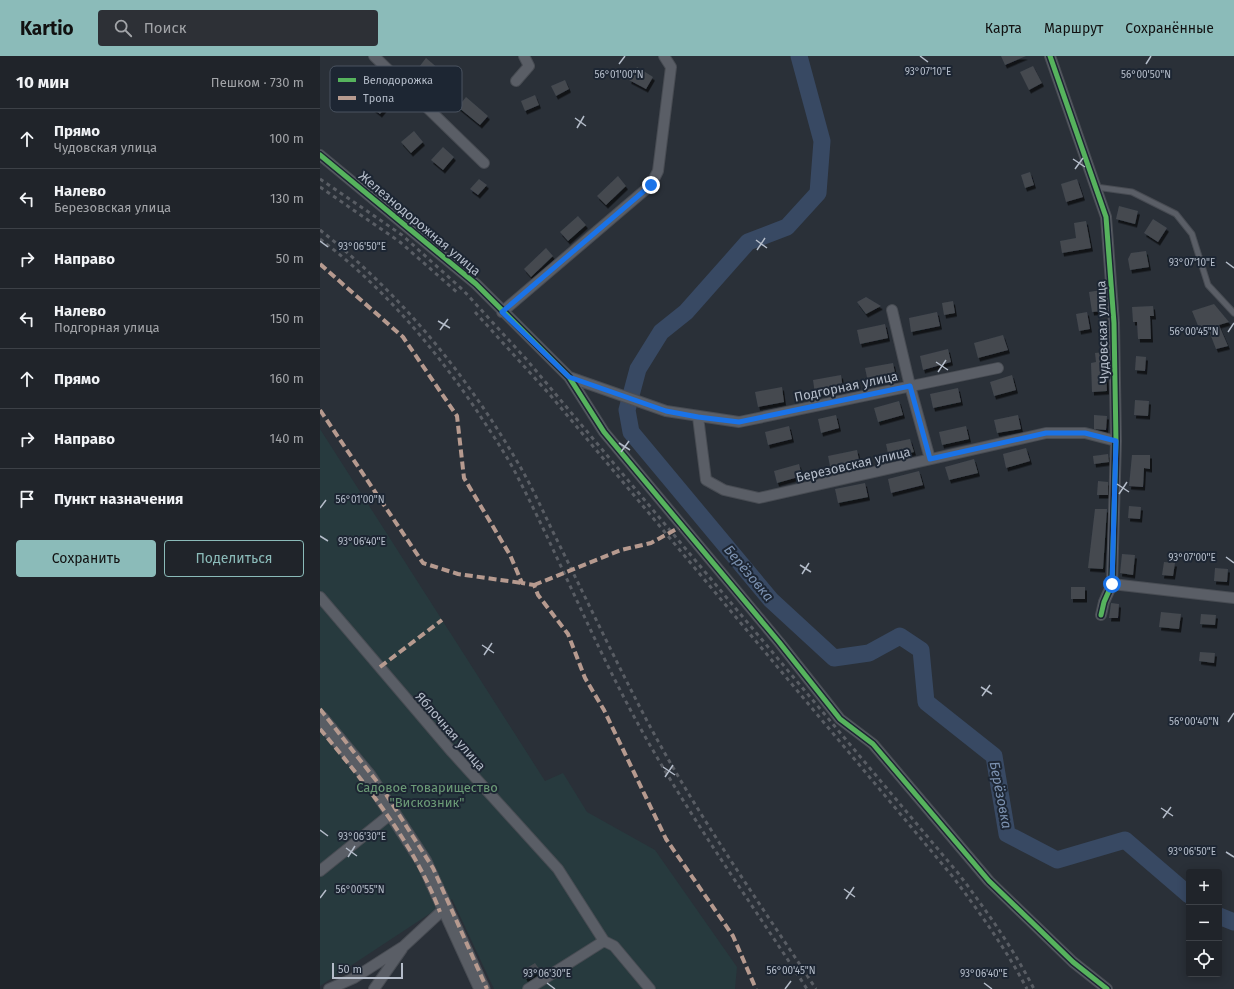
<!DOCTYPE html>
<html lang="ru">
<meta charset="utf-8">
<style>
:root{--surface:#20242a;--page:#2d3036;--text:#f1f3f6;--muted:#a2a4a8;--line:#3d4147;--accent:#8bbbb9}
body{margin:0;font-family:"Fira Sans",sans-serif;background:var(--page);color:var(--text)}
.controls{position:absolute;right:12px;bottom:12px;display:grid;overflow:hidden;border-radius:4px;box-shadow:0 2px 10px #0003}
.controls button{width:36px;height:36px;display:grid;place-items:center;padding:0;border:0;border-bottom:1px solid var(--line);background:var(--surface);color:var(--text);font:20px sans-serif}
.scale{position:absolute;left:12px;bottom:10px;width:71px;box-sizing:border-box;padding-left:4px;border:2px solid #b4bcc9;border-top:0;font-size:11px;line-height:14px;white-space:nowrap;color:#b4bcc9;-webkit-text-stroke:3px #1d2633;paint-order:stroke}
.stop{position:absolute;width:12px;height:12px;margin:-9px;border:3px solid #1a73e8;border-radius:50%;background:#fff}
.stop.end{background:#1a73e8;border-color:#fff;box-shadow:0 1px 4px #0008}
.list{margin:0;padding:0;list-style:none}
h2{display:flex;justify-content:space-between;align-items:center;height:52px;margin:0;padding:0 16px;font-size:17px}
h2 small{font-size:13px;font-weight:400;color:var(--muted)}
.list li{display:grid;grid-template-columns:26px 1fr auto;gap:12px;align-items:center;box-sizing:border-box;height:60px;padding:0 16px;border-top:1px solid var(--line)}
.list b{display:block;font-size:15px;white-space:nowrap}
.list p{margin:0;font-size:13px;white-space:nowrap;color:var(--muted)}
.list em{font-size:13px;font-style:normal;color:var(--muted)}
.actions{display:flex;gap:8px;padding:12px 16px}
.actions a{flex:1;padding:9px 0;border:1px solid var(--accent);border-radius:4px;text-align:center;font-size:14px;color:var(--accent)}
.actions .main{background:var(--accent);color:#111}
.icon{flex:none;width:22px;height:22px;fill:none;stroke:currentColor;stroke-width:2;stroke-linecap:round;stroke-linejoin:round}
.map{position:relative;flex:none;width:914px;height:933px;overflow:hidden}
header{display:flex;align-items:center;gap:24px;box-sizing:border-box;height:56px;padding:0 20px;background:var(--accent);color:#111}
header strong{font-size:19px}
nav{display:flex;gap:22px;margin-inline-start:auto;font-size:14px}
.search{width:280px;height:36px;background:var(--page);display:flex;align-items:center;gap:10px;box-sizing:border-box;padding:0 14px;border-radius:4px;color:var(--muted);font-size:15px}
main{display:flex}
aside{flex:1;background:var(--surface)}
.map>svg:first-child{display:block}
.green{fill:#273a3e}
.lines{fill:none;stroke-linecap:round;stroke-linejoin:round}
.river{stroke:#384963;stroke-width:17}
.building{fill:#444950;filter:url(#shadow)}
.lane-casing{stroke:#484c53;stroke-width:7}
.street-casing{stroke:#484c53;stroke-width:12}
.secondary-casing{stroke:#484c53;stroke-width:17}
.lane{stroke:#5a5e66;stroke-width:5}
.street{stroke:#5a5e66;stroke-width:10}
.secondary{stroke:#595d64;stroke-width:15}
.rail{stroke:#595d64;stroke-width:3;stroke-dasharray:4 4;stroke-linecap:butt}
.quiet{stroke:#b69a8f;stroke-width:4;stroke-dasharray:8 4;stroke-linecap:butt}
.cycleway-casing{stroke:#1d2633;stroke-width:8}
.cycleway{stroke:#56b35d;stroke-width:5}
.route{stroke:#1a73e8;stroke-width:5}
.ticks{fill:none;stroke:#b4bcc9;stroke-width:1.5}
.labels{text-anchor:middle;stroke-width:4;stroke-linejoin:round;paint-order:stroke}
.street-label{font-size:13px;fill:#b4bcc9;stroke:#1d2633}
.park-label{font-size:13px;fill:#6b9a76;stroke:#1d2633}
.water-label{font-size:14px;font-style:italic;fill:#7c92b1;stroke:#1d2633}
.key{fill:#1d2633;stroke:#4a5360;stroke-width:1}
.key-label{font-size:11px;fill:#b4bcc9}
.ticks-label{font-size:10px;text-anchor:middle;fill:#b4bcc9;stroke:#1d2633;stroke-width:4;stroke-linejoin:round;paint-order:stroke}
</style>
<header>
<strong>Kartio</strong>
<div class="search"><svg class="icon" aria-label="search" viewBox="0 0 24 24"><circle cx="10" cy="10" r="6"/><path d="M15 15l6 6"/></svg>Поиск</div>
<nav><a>Карта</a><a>Маршрут</a><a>Сохранённые</a></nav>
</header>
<main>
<aside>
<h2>10 мин<small>Пешком · 730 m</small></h2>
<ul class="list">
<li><svg class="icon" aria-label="ahead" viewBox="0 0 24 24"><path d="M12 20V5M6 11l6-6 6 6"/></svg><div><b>Прямо</b><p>Чудовская улица</p></div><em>100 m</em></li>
<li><svg class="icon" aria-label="left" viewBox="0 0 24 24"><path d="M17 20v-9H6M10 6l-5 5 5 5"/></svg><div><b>Налево</b><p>Березовская улица</p></div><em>130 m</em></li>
<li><svg class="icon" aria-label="right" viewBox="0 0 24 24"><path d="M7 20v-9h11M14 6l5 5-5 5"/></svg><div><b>Направо</b></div><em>50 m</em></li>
<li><svg class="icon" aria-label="left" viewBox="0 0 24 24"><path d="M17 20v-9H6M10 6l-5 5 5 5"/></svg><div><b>Налево</b><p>Подгорная улица</p></div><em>150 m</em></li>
<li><svg class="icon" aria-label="ahead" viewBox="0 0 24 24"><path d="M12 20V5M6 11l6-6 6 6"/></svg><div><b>Прямо</b></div><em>160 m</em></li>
<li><svg class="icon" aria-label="right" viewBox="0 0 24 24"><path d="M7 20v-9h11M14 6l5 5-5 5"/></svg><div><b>Направо</b></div><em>140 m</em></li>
<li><svg class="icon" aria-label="arrive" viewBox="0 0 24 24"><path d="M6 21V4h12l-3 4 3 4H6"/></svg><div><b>Пункт назначения</b></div></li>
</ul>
<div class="actions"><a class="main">Сохранить</a><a>Поделиться</a></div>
</aside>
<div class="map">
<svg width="914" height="933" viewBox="0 0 914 933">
<defs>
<filter id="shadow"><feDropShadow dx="2" dy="3.5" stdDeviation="0" flood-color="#0009"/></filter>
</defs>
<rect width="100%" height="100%" fill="#2a3038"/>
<path class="green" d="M0,373l225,352 18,-8 24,39 68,38 82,117 -2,22h-241l-42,-90 -132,87z"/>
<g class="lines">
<path class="river" d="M479,0l23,85 -4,52 -31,34 -39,15 -62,70 -25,20 -23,37 -11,41 4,22 140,168 63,58 35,-5 31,-17 21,14 5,52 68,54 13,78 50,26 68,-20 64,55
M899,860l15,6"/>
</g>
<path class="building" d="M681,0h25l-21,9z
M106,2l13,11 -10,12 -13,-10z
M713,10l9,17 -13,7 -9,-18z
M317,11l16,10 -7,12 -17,-9z
M245,24l4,9 -13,7 -5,-10z
M55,35l14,12 -9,11 -14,-11z
M215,39l4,10 -14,6 -4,-10z
M146,41l22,19 -8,9 -22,-18z
M94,75l9,11 -12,11 -10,-11z
M123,91l11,10 -11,13 -12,-10z
M710,116l4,13 -9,3 -4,-13z
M298,120l8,10 -20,19 -9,-9z
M159,123l8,6 -9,10 -8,-6z
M757,123l6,18 -17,5 -5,-18z
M799,150l19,5 -3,13 -19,-5z
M258,160l8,9 -18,16 -8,-9z
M833,163l14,9 -9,14 -14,-9z
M766,165l5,27 -29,5 -2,-12 16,-3 -2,-15z
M226,192l7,8 -22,21 -7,-8z
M826,195l3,16 -19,3 -2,-11 3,-6z
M781,234l2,21 -11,1 -3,-20z
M546,241l15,9 -15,8 -9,-12z
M633,245l2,12 -11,2 -2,-12z
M894,248l15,18 -10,3 9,21 -12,3 -7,-18 -8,2 -9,-22z
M833,250l1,10h-4l1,23h-13l-1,-17h-4l-1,-15z
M617,256l3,14 -29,6 -2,-14z
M767,256l3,17 -11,2 -3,-17z
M565,268l3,14 -28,6 -3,-14z
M683,279l5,15 -30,8 -4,-15z
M628,293l3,13 -28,8 -3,-14z
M785,296l2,39 -15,1 -1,-29 5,-1 -1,-9z
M816,300l10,1 -1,14 -10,-1z
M573,307l3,15 -28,4 -3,-14z
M521,319l2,14 -28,5 -2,-14z
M692,319l4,15 -22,6 -4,-14z
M462,331l2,15 -26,5 -3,-15z
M638,332l3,14 -28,6 -3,-14z
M815,344l14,1 -1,15 -14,-1z
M579,345l4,14 -25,7 -4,-14z
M516,359l3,13 -18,5 -3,-14z
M698,359l3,14 -24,4 -3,-13z
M774,359l13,1 -1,14 -12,-1z
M469,370l3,13 -24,6 -3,-13z
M646,370l3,13 -27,6 -3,-13z
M590,383l4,13 -25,6 -3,-14z
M706,392l4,13 -24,7 -3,-14z
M537,394l3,15 -29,6 -3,-15z
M788,398l1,8 -15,2 -1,-8z
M812,399h18v14l-6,-1 -1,19 -14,-1z
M654,403l4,14 -29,7 -4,-13z
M479,408l3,12 -25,7 -3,-12z
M599,415l4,14 -32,8 -3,-14z
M778,425l10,1v13h-11z
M545,427l3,14 -30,6 -3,-14z
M809,450l12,1 -1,12 -12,-1z
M775,453h12l-4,60 -15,-1z
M802,498l13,1 -2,20 -13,-2z
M844,506l11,1 -2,13 -11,-1z
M895,512l13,1 -1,13 -13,-1z
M751,531h14v12h-14z
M791,547l8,1 -1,14h-9z
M841,556l20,2 -2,15 -20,-2z
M881,558l15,1 -1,10 -15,-1z
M880,596l15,1 -1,10 -15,-2z
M215,907l5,7 -14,9 -4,-8z"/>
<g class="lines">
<g class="lane-casing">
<path id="lane" d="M776,131l36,5 44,22 16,20 16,51 26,28"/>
</g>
<g class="street-casing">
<path id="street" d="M54,0l110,107
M730,0l56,161 8,106 2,118 -4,143 -8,18 -3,13
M196,25l13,-15 -5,-10
M0,99l156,129 93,93 35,55 175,210 61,77 33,25 116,137 84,81 34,27
M572,254l18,76 20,73
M182,256l149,-127 7,-14 13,-104 -7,-11
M249,321l97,34 73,11 259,-54
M378,361l8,63 18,10 35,8 287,-65h39l31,8
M792,528l122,14
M0,541l132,155 106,117 46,72 10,5 36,43
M0,815l72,-58
M9,933l25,-11 50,-32 41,-38
M54,933l28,-40
M208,933l76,-48"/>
</g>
<g class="secondary-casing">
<path id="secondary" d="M0,662l48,58 56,86 58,127"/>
</g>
<use href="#lane" class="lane"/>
<use href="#street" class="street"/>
<use href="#secondary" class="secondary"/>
<path class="rail" d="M0,123l82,56 61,55 64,70 431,513c28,37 55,75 76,116
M0,131l80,55 59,52
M0,174c81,64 146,144 198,233 13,22 24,46 35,69 31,62 60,124 92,185 50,95 112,182 171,272
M0,183c61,46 112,106 155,169 13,20 27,40 39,62 43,82 78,170 123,252 51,93 113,179 170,267
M155,256l76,84 402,481c27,36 53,72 74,112"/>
<path class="quiet" d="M0,208l83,73 54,79 7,62 46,77 12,28 12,2 4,10 30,39 17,44 19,32 62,129 67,97 23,53
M0,354l103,153 35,11 64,9
M214,529l87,-35 30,-7 31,-17
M60,611l62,-47
M0,653l62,79 51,80 54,121
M0,673c46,55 95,116 120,183"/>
<g class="cycleway-casing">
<path id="cycleway" d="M730,0l56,161 8,106 2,118 -4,143 -8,18 -3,13
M0,99l156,129 93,93 35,55 175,210 61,77 33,25 116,137 84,81 34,27"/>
</g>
<use href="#cycleway" class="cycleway"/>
</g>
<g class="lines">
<path class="route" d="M331,129l-149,127 67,65 97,34 32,6 41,5 171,-36 20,73 116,-26h39l31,8 -4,143"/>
</g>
<path class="ticks" d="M600,0l8,6M299,8l6,-8M826,8l5,-8M255,62l11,8M257,72l7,-12M753,103l12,8M755,113l8,-11M436,184l11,8M0,185l8,6M437,194l8,-12M906,206l8,6M118,265l12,7M120,274l8,-11M908,276l6,-9M616,306l12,8M618,316l8,-12M299,387l11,7M301,396l8,-11M797,428l12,8M799,438l8,-12M0,452l6,-8M0,480l8,5M906,501l8,6M480,509l11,7M482,518l7,-11M162,589l12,8M164,599l8,-12M661,631l11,7M662,640l8,-11M908,666l6,-9M343,711l12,8M345,721l8,-12M841,752l12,8M843,762l8,-11M0,774l8,6M26,792l11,8M906,796l8,5M28,801l7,-11M524,833l11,8M0,842l6,-8M526,843l8,-12M227,927l8,6M664,927l8,6M465,933l6,-8"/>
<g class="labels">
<g class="street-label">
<text transform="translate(100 167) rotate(40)" y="5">Железнодорожная улица</text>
<text transform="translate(782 276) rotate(-92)" y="5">Чудовская улица</text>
<text transform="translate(526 330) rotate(-12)" y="5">Подгорная улица</text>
<text transform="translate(533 408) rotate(-13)" y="5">Березовская улица</text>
<text transform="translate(131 675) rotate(49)" y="5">Яблочная улица</text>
</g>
<g class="park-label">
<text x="107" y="736">Садовое товарищество<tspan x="107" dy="15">"Вискозник"</tspan></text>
</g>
<g class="water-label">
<text transform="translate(429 517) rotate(50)" y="5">Берёзовка</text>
<text transform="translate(681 739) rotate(79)" y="5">Берёзовка</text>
</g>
</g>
<rect x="10" y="10" width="132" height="46" rx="6" class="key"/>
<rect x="18" y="22" width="18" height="4" fill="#56b35d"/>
<rect x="18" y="40" width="18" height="4" fill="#b69a8f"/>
<g class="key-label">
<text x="43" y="28">Велодорожка</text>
<text x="43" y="46">Тропа</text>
</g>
<g class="ticks-label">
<text x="608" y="19">93°07'10"E</text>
<text x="299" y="22">56°01'00"N</text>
<text x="826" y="22">56°00'50"N</text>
<text x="42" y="194">93°06'50"E</text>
<text x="872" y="210">93°07'10"E</text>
<text x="874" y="279">56°00'45"N</text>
<text x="40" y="447">56°01'00"N</text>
<text x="42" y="489">93°06'40"E</text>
<text x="872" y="505">93°07'00"E</text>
<text x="874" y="669">56°00'40"N</text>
<text x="42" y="784">93°06'30"E</text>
<text x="872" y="799">93°06'50"E</text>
<text x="40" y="837">56°00'55"N</text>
<text x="471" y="918">56°00'45"N</text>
<text x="227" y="921">93°06'30"E</text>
<text x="664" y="921">93°06'40"E</text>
</g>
</svg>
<div class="controls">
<button>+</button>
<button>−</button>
<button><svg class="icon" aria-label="locate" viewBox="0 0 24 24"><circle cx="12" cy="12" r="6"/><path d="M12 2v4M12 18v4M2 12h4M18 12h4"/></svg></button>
</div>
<div class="scale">50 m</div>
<div class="stop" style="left:792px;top:528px"></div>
<div class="stop end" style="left:331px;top:129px"></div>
</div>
</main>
